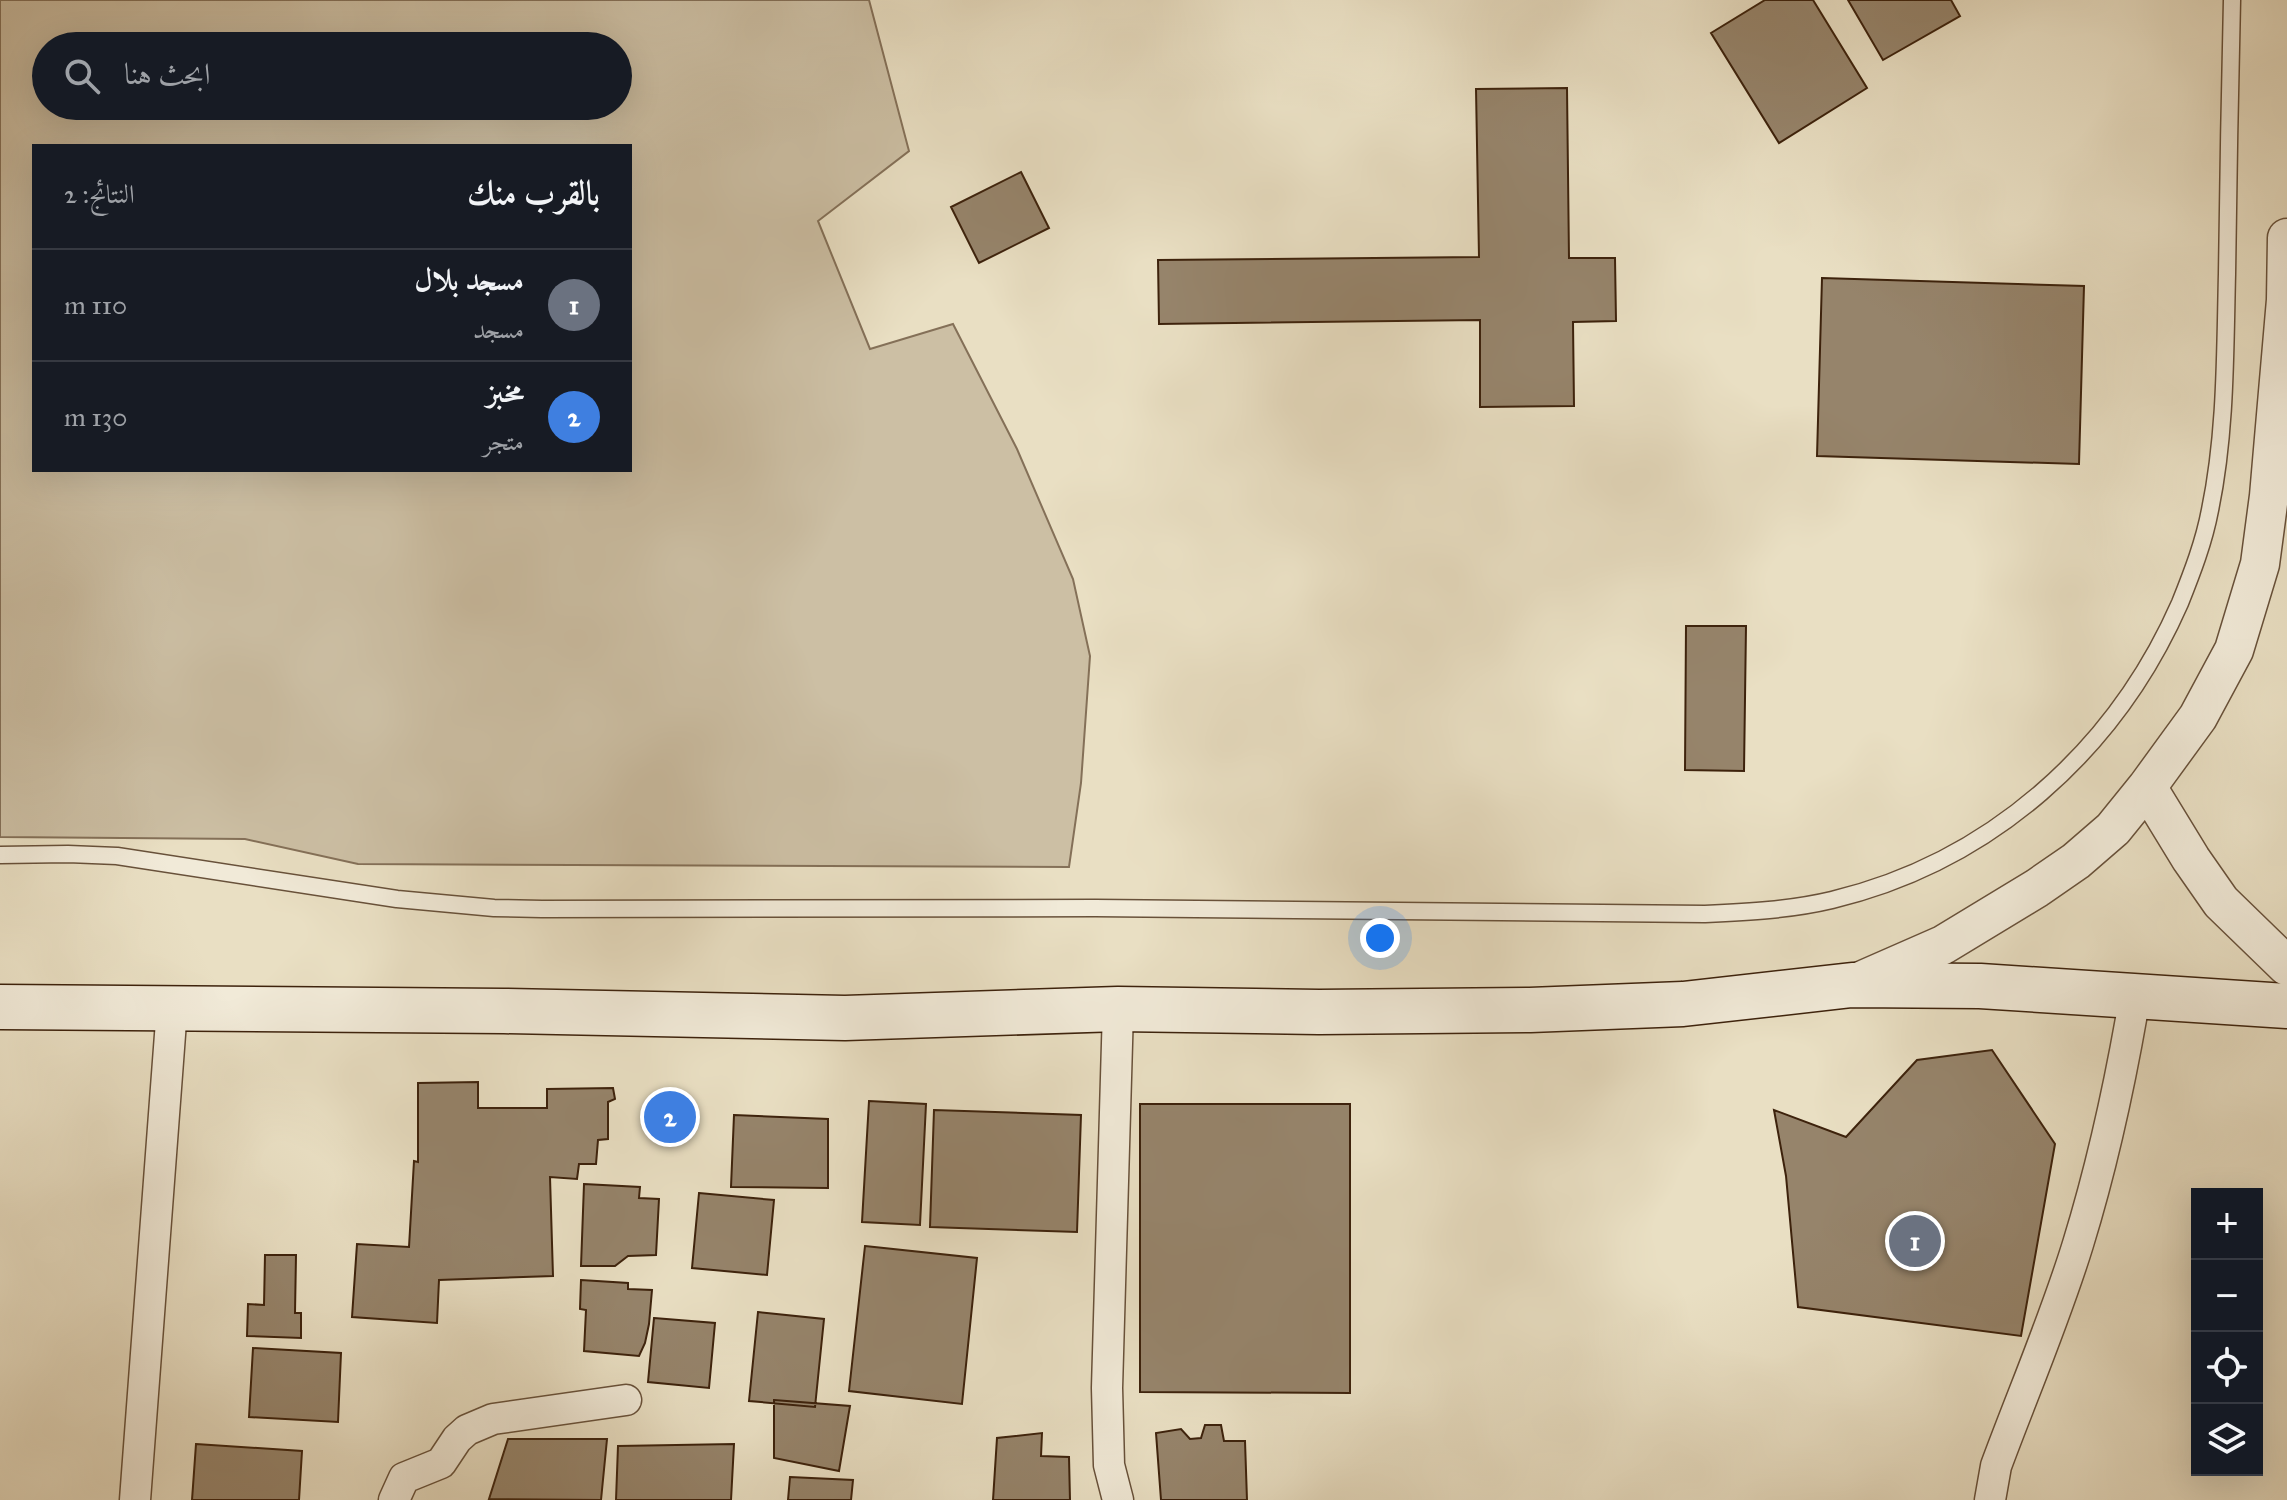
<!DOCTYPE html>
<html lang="ar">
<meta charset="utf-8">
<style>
:root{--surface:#171b24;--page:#20242c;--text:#f1f3f6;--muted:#9ea1a6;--line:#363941;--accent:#c59692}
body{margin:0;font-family:"IM FELL Great Primer",Amiri,serif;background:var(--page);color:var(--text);direction:rtl}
.controls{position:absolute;right:24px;bottom:24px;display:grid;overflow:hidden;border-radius:0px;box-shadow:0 8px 32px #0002}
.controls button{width:72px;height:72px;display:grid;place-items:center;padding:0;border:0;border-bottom:2px solid var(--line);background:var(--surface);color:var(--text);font:40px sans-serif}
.you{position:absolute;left:1380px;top:938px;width:28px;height:28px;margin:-20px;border:6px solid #fff;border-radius:50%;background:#1a73e8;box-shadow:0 0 0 12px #1a73e833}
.badge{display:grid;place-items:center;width:52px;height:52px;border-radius:50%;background:var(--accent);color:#fff;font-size:26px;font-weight:700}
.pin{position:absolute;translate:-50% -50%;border:4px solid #fff;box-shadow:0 2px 8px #0006}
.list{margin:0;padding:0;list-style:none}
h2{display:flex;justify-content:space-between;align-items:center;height:104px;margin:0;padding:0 32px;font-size:34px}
h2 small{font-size:26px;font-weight:400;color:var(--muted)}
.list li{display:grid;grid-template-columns:52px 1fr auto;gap:24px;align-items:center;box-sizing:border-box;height:112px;padding:0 32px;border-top:2px solid var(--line)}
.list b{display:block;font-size:30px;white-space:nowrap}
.list p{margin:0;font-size:26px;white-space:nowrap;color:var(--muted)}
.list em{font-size:26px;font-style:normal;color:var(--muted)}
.icon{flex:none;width:44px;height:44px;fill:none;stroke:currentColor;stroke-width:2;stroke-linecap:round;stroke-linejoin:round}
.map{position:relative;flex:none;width:2287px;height:1500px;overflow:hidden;direction:ltr}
.search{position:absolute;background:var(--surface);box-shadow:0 8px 32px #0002;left:32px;top:32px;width:600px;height:88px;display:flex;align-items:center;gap:20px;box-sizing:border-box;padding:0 28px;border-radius:44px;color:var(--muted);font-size:30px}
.panel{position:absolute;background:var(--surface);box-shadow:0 8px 32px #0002;left:32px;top:144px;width:600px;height:328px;border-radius:0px;direction:rtl}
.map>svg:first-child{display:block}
.green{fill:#ccbfa4;stroke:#847058;stroke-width:2;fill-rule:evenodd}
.building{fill:#96846b;stroke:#3d220c;stroke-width:2}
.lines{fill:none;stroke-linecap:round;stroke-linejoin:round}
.service-casing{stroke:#68513a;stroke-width:19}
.minor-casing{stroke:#68513a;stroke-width:33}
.tertiary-casing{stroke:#68513a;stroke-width:41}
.secondary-casing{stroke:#3d220c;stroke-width:47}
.service{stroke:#f1ead8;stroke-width:16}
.minor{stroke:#f1ead8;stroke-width:30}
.tertiary{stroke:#f1ead8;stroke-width:38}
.secondary{stroke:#f1ead8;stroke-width:44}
</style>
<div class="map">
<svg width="2287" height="1500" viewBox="0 0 2287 1500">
<rect width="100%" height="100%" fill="#e9dfc3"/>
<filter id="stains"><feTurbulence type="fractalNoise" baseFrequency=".0025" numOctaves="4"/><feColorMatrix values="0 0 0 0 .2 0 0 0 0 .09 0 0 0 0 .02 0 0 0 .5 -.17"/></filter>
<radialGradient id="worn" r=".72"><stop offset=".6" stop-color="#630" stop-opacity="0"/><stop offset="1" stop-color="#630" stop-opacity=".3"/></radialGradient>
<path class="green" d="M0,0h869l40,151 -91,70 52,128 83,-25 64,125 56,130 17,77 -9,127 -12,84 -711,-3 -113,-25 -245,-2zM46,46h572v60h-572zM34,146h596v324h-596z"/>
<path class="building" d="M1765,0h48l54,88 -88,55 -68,-110z
M1848,0h103l9,16 -77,44z
M1567,88l2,170h46l1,63 -43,1 1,84 -94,1v-87l-321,4 -1,-64 321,-3 -3,-168z
M1021,172l28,56 -70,35 -28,-56z
M1822,278l262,8 -5,178 -262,-8z
M1686,626h60l-2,145 -59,-1z
M1992,1050l63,94 -34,192 -223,-29 -12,-131 -12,-66 72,27 71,-77z
M478,1082v26h69v-19l66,-1 2,11 -7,3v37l-10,1 -2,24h-17l-2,15 -27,-2 3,99 -114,4 -2,43 -85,-6 5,-73 52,3 5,-86 4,1v-79z
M869,1101l57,3 -6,121 -58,-3z
M1140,1104h210v289l-210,-1z
M934,1110l147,5 -4,117 -147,-5z
M734,1115l94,4v69l-97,-1z
M584,1184l56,3 -1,11 20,1 -3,56 -28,1 -13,10h-34z
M699,1193l75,7 -7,75 -75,-7z
M865,1246l112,12 -15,146 -113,-13z
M265,1255h31l-1,58h6v25l-54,-2 1,-32 16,1z
M581,1280l47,3v6l24,1 -3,34 -4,19 -6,13 -55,-5 2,-41 -6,-1z
M758,1312l66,7 -9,88 -66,-6z
M654,1318l61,5 -6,65 -61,-6z
M253,1348l88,5 -3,69 -89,-5z
M774,1400l76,6 -11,65 -65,-13z
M1205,1425h16l3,16h21l2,59h-86l-5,-67 25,-4 9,10 11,-1z
M1042,1433l-1,23 28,1 1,43h-77l4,-62z
M508,1439h99l-6,61 -112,-1z
M196,1444l106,7 -3,49h-107z
M734,1444l-3,56h-115l2,-54z
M790,1477l63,3 -2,20h-63z"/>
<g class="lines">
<g class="service-casing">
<path id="service" d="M0,855l68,-1 49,2 280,43 97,9 48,1 553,-1 610,6c43,-2 85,-4 127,-14 158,-38 283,-149 348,-297 12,-30 24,-61 30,-93 16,-77 15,-157 17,-236 1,-91 3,-183 5,-274"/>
</g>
<g class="minor-casing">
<path id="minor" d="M1118,1009l-11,379 2,77 9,35
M135,1500l37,-492
M394,1500l10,-22 37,-15 16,-24 10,-9 26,-11 133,-19
M1990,1500l6,-34c27,-73 59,-147 82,-222 25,-81 43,-165 57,-248"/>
</g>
<g class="tertiary-casing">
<path id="tertiary" d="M2147,787l44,72 30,43 66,64
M1854,984l89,-39 94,-57 39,-27 37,-32 34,-42 51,-70 36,-67 26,-86 9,-68 17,-196 1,-62"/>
</g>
<g class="secondary-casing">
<path id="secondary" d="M0,1007l504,4 341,7 273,-9 201,3 211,-2 153,-6 169,-19 128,1 307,20"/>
</g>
<use href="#service" class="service"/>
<use href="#minor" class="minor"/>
<use href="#tertiary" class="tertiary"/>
<use href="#secondary" class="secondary"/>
</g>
<rect width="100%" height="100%" filter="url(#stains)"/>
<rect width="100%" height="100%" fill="url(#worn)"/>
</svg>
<div class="controls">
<button>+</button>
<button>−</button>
<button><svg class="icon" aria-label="locate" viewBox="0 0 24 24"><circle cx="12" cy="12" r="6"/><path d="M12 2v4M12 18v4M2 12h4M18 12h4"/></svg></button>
<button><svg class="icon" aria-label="layers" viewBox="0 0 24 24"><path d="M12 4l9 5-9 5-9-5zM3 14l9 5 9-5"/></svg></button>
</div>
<div class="you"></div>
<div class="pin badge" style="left:1915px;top:1241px;background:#6b7280">1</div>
<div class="pin badge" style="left:670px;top:1117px;background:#3f7fe0">2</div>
<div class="search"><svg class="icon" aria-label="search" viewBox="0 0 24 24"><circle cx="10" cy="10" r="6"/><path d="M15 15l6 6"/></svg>ابحث هنا</div>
<section class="panel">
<h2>بالقرب منك<small>النتائج: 2</small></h2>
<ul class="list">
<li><span class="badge" style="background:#6b7280">1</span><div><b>مسجد بلال</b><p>مسجد</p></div><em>110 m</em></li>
<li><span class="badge" style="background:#3f7fe0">2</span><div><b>مخبز</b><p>متجر</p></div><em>130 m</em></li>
</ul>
</section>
</div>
